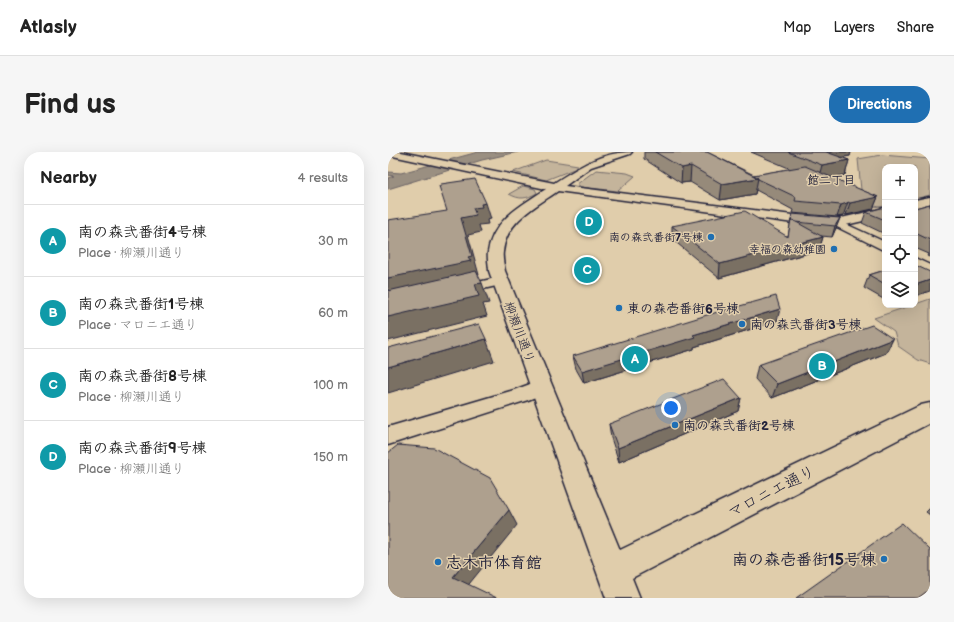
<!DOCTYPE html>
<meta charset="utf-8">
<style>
:root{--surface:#fff;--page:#f6f6f6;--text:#222;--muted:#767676;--line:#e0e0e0;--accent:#1f6fb2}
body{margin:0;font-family:"Balsamiq Sans","Klee One",sans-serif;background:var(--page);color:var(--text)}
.controls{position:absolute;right:12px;top:12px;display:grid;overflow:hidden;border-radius:8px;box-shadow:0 4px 16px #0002}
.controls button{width:36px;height:36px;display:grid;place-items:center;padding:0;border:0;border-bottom:1px solid var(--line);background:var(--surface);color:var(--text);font:20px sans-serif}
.you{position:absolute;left:283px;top:256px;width:14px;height:14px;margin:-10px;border:3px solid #fff;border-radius:50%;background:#1a73e8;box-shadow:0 0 0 6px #1a73e833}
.badge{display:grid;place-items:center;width:26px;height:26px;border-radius:50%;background:var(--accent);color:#fff;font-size:13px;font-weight:700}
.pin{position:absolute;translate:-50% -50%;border:2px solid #fff;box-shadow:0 1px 4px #0006}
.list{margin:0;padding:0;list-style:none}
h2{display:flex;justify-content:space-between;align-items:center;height:52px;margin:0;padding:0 16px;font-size:17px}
h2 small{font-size:13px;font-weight:400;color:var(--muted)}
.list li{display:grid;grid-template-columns:26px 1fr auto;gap:12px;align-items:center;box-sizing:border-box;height:72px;padding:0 16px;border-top:1px solid var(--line)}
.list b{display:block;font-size:15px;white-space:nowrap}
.list p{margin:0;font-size:13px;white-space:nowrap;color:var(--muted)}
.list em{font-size:13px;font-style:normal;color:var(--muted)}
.icon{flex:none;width:22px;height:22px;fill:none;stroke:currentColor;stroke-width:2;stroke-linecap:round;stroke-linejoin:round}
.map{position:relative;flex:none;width:542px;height:446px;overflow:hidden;border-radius:16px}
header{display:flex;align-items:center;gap:24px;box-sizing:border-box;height:56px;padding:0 20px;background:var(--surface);border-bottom:1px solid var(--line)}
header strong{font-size:19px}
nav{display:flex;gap:22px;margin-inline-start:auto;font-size:14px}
.intro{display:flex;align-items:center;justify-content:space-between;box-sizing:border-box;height:96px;padding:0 24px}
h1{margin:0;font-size:28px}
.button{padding:10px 18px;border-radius:16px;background:var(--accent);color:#fff;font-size:14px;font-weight:700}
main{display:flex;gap:24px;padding:0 24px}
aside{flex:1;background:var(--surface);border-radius:16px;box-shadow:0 4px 16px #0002}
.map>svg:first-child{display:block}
.green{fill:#c4b49b;stroke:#736b6b}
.water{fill:#9a8f81;stroke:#6a6365}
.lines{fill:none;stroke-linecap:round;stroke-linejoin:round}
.street-casing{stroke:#22223b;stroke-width:3}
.secondary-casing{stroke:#22223b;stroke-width:3}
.street{fill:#e0cdab;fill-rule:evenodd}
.secondary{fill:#e0cdab;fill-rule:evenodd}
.wall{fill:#968a7a;stroke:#22223b}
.shaded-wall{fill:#7a7063;stroke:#22223b}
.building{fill:#aea08e;stroke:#22223b}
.poi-dot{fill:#1f6fb2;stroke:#e0cdab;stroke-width:1.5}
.labels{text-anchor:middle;stroke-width:3;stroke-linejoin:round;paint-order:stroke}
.far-poi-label{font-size:11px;font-weight:bold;fill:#22223b;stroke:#e0cdab;text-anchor:end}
.far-neighbourhood-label{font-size:12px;font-weight:bold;fill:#22223b;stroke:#e0cdab}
.poi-label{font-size:13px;font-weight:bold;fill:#22223b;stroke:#e0cdab;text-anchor:start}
.street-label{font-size:13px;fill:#22223b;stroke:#e0cdab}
.near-street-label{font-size:16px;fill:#22223b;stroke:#e0cdab}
.near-poi-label{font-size:16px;font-weight:bold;fill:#22223b;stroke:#e0cdab;text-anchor:end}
</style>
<header>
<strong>Atlasly</strong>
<nav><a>Map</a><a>Layers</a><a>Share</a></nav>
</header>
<div class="intro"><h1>Find us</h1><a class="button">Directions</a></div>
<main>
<aside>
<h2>Nearby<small>4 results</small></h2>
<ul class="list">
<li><span class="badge" style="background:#0f9aa8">A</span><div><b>南の森弐番街4号棟</b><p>Place · 柳瀬川通り</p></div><em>30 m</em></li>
<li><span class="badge" style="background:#0f9aa8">B</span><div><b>南の森弐番街1号棟</b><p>Place · マロニエ通り</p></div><em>60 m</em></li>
<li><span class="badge" style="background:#0f9aa8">C</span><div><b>南の森弐番街8号棟</b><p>Place · 柳瀬川通り</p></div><em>100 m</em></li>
<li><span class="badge" style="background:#0f9aa8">D</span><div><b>南の森弐番街9号棟</b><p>Place · 柳瀬川通り</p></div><em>150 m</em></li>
</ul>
</aside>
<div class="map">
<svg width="542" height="446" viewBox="0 0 542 446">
<rect width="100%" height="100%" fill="#e0cdab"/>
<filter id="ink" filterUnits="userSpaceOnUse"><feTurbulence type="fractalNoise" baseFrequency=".025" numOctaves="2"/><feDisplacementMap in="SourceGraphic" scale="8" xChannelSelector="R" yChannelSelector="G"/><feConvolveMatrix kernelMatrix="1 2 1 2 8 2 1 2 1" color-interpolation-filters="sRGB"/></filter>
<g filter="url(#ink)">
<path class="green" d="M494,3l48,4v36l-15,4v-32h-30v39l-6,1 -8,-2 -10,-15 -3,-31z
M158,8l32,5 1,2 -33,13 -33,-8z
M208,18l31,3 8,3 -17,15 -37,-4 -4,-3z
M135,34l12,3 2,4c-11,6 -17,7 -28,1z
M542,147v65l-12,-4 -20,-14 -4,-14 -20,-14z"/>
<path class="water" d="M90,0h40l-36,8 -94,29v-11l6,-2 -6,-1v-3l13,1z"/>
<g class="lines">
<g class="street-casing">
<path id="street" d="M449,68l48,22v9l-52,-26 -2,-2 2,-2z
M527,106l15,7v9l-15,-7z
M112,125l5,1 2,3 -2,3 -48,11 -5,-1 -2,-3 2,-3z
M153,228l7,2 3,5 -3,5 -20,8 -140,45v-18l126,-37z"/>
</g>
<g class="secondary-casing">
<path id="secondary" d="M0,0h13l153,31c25,-16 47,-31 78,-31l-2,2 -39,13 -26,19 243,31 29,2 48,-11v8l-48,11 -29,-2 -250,-34c-23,16 -52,30 -55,61 -1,6 1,13 2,19l115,279 301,-145 9,-2v20l-298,155 8,20h-34l-117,-327c0,-6 -2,-13 -1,-19 4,-32 34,-47 58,-63l-158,-34z
M542,45v8l-15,3v-8z"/>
</g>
<use href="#street" class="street"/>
<use href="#secondary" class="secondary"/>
</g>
<path class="wall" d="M256,0h63l47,23 37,-6 -40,-17h100l-1,4 -9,1 8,3 -4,15 -13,3 46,19 -5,12 -27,6 -2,-1 -1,2 -6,1 -45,-4 1,-3 -37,-20 -1,4 -35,6 -30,-18 -9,1 -37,-24z
M542,52v53l-2,-1 1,-2 -14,-6v-40z
M497,55v27l-23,-11 4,-11z
M404,62l48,4 -4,10 -4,9 -11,-1 2,1 -4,13 -100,28 -47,-39v-13l116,10z
M497,118v30l-21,-12 5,-13z
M389,169l-83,26v2l-110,34 -8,-14 -3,-13z
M505,187l-7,14 -114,45 -17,-19 3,-14z
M353,246l-3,13 -119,51 -8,-24 -2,-14z
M542,356v7l-4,-3z"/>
<path class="shaded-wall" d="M427,0h36l-1,4 -36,6z
M461,8l-4,15 -27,5 4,-15z
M303,14l-1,16 -9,1 1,-15z
M370,26l-3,16 -35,6 2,-16z
M490,45l-5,12 -27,6 4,-12z
M460,50l-5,14 -6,1 4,-12z
M98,51l5,16 -4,1 1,4 -9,1 2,7 -13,3 11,40 -91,25v-22l80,-21 -7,-39 12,-10 8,-4z
M452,66l-4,10 -4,9 3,-11z
M435,85l-4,13 -100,28 1,-14z
M542,128v11l-15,5v-11z
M94,131l7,20 -6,1 4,12 -99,25v-24l87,-33z
M392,157l-3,12 -83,26v2l-110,34 -2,-12 111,-36z
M98,187l8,22 -106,32v-26z
M505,187l-7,14 -114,45 5,-14z
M353,246l-3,13 -119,51 -1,-14z
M121,358l8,15 -52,64 -12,-12z"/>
<path class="building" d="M267,0h52l51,26 -36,6 -31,-18 -9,2z
M400,0h38l23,8 -27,5z
M417,14l73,31 -28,6 -2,-1 -1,1 -6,2 -46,-4 1,-4 -38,-18v-1l-4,-3z
M87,27l11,24 -5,1 1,3 -9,1 3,7 -15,3 11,38 -4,1 3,4 -83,17v-58l59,-9 -8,-25h2v-2z
M542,52v36l-15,-7v-25z
M497,55v13l-19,-8z
M357,59l43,26 3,-18 32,18 -103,27 -48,-38z
M404,62l48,4 -5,8 -39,-4 -5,-3v2z
M527,113l15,7v8l-15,5z
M497,118v14l-16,-9z
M88,119l6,12 -7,1 4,12 -91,21v-26z
M388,144l4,13 -87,26 2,2 -113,34 -9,-15 134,-41z
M91,172l7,15 -98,28v-19z
M484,173l21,14 -116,45 -19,-19z
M336,227l17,19 -123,50 -9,-24z
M10,293l36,3 56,30 19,32 -56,67 44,21h-109v-145z
M514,371l28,27v39l-12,9h-122z"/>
</g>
<g class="poi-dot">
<circle cx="323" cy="85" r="4"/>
<circle cx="446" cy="97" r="4"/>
<circle cx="231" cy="156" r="4"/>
<circle cx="354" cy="172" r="4"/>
<circle cx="287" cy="273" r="4"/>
<circle cx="496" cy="407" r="4"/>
<circle cx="50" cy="410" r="4"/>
</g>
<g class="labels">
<g class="far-poi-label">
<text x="315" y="89">南の森弐番街7号棟</text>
<text x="438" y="101">幸福の森幼稚園</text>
</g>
<g class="far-neighbourhood-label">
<text x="443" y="32">館二丁目</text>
</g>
<g class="poi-label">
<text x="239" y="161">東の森壱番街6号棟</text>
<text x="362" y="177">南の森弐番街3号棟</text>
<text x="295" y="278">南の森弐番街2号棟</text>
</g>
<g class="street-label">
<text transform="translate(132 180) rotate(69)" y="5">柳瀬川通り</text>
</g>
<g class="near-street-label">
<text transform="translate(383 339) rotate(-27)" y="6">マロニエ通り</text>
</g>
<g class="near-poi-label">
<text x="488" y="413">南の森壱番街15号棟</text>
<text x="58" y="416" text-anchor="start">志木市体育館</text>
</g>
</g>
</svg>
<div class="controls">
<button>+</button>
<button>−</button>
<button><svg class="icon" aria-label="locate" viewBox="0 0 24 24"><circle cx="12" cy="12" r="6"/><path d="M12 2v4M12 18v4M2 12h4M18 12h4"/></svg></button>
<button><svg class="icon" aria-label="layers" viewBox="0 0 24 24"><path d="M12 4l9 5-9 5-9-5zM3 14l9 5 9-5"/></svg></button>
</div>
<div class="you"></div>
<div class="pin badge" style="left:247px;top:207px;background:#0f9aa8">A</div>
<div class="pin badge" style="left:434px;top:214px;background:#0f9aa8">B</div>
<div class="pin badge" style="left:199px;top:118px;background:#0f9aa8">C</div>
<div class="pin badge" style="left:201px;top:70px;background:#0f9aa8">D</div>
</div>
</main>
